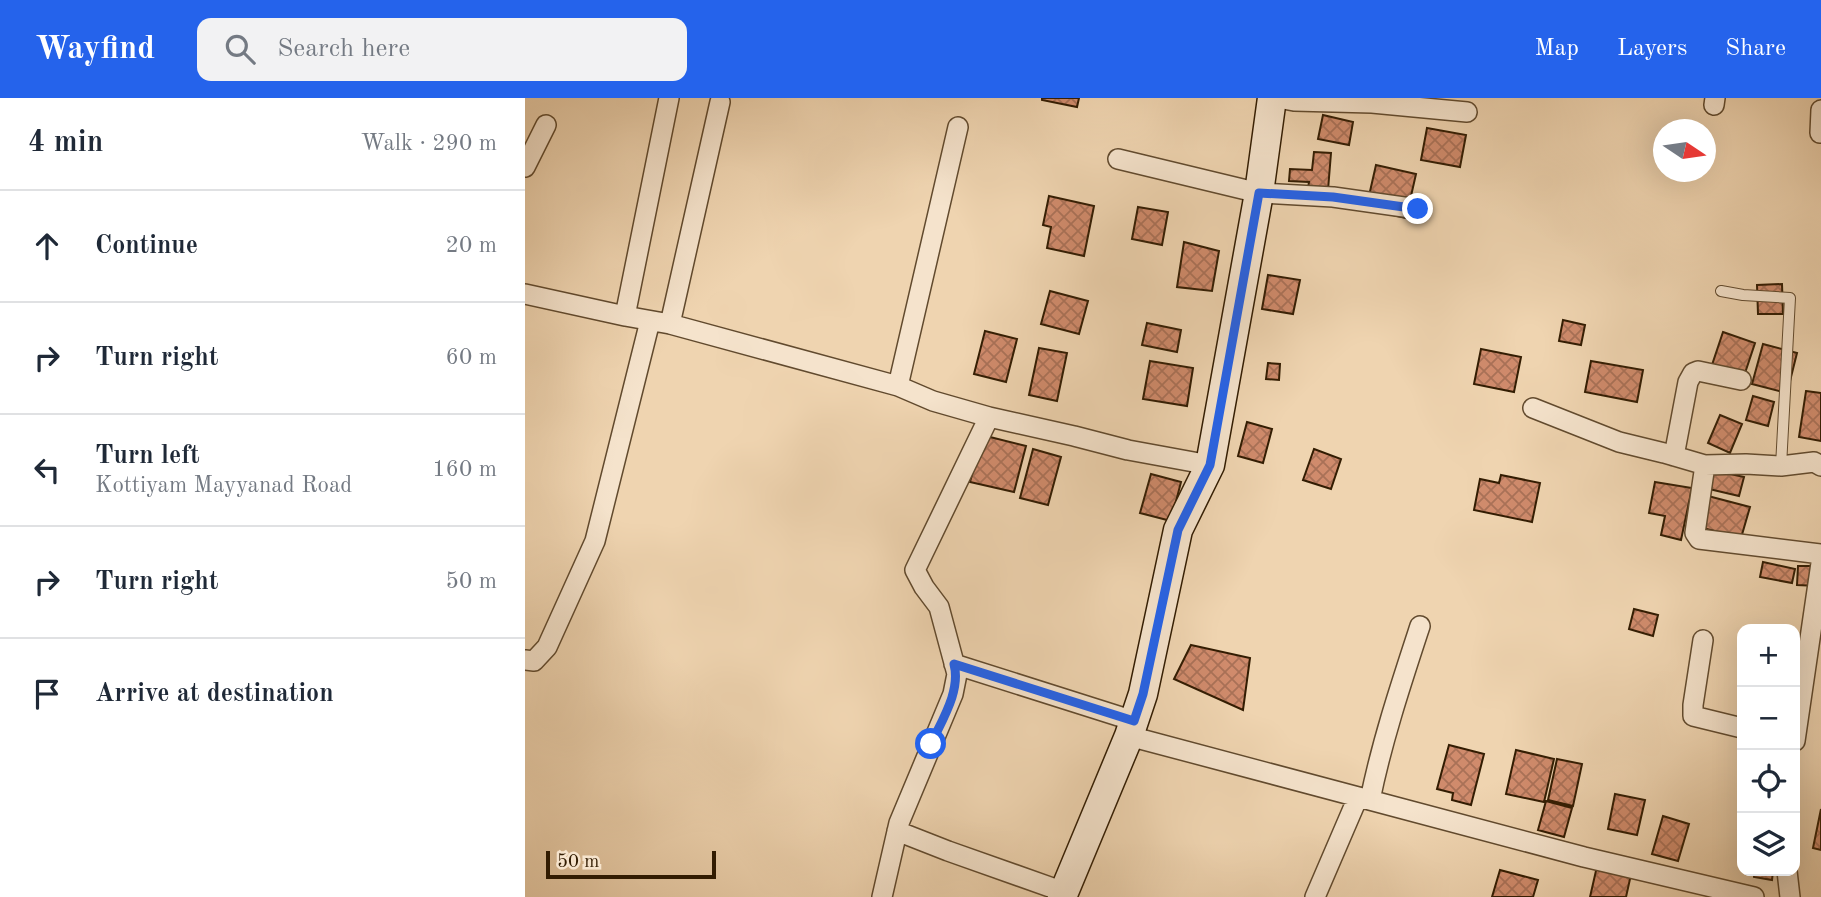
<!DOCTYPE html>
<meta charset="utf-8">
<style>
:root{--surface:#fff;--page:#f2f2f3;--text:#1f2937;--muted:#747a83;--line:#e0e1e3;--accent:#2563eb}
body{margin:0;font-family:"Old Standard TT",serif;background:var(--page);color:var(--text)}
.controls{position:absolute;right:21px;bottom:21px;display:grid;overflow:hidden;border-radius:14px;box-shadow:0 7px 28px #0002}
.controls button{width:63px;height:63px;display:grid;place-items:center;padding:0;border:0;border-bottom:2px solid var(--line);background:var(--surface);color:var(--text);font:35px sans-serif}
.compass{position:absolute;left:1128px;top:21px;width:63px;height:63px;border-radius:50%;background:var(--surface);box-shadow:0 7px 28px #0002;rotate:103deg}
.scale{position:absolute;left:21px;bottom:18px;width:170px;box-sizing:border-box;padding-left:7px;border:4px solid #321c02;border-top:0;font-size:19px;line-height:24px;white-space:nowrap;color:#321c02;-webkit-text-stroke:5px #f5e3cc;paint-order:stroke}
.stop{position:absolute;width:21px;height:21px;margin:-16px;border:5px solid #2563eb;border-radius:50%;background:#fff}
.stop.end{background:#2563eb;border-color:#fff;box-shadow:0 2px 7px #0008}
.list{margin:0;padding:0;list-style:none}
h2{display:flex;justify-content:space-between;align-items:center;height:91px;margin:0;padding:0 28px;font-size:30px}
h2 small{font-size:23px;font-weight:400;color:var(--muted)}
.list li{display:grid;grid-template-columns:46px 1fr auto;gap:21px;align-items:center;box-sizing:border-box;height:112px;padding:0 28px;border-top:2px solid var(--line)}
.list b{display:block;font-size:26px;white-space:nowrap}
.list p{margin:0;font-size:23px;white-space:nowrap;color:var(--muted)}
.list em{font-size:23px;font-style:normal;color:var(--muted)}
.icon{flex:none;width:38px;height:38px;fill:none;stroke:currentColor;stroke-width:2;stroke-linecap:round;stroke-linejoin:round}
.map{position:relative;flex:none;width:1296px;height:799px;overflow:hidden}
header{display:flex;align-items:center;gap:42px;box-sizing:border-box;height:98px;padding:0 35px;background:var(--accent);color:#fff}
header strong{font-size:33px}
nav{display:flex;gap:38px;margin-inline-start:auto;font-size:24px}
.search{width:490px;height:63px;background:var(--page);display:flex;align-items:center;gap:18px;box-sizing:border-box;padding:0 24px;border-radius:14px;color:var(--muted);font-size:26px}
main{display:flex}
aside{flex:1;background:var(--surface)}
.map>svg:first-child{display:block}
.building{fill:url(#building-cross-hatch);stroke:#321c02;stroke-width:2}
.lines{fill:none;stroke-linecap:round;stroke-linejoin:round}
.lane-casing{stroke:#614a2e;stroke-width:12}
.street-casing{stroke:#614a2e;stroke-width:22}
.secondary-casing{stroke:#321c02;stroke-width:31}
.lane{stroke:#f5e3cc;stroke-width:10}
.street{stroke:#f5e3cc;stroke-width:19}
.secondary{stroke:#f5e3cc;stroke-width:28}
.route{stroke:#2563eb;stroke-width:9}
</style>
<header>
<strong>Wayfind</strong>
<div class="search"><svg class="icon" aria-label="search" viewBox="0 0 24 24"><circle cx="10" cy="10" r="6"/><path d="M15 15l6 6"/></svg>Search here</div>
<nav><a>Map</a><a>Layers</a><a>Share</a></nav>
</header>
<main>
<aside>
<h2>4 min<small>Walk · 290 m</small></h2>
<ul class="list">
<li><svg class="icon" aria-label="ahead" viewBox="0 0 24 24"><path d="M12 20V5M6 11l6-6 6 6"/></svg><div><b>Continue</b></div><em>20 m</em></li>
<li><svg class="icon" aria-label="right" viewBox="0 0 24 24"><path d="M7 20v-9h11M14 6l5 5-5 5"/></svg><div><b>Turn right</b></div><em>60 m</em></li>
<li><svg class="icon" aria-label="left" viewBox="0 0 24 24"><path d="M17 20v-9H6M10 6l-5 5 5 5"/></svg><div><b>Turn left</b><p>Kottiyam Mayyanad Road</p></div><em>160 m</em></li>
<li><svg class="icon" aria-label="right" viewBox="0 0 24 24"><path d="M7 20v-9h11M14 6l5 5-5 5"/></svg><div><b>Turn right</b></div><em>50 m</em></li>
<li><svg class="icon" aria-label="arrive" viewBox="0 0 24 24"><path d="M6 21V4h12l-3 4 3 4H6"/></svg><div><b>Arrive at destination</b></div></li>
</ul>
</aside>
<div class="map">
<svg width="1296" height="799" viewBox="0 0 1296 799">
<defs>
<pattern id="building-cross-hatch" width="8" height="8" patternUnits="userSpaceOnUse" patternTransform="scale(1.75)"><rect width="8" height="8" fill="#d08b6c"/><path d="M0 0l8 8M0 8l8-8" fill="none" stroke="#a97157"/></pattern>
</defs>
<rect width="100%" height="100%" fill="#efd4b0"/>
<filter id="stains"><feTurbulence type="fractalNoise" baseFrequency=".00286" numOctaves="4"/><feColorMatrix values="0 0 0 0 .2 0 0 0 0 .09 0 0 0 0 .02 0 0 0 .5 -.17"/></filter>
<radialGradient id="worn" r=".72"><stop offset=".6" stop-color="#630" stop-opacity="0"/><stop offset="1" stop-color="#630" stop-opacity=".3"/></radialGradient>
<path class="building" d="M517,0h37l-2,9 -35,-7z
M798,17l30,7 -4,23 -31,-6z
M902,30l39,7 -6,32 -39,-7z
M789,54l17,1 -3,37 -20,-2 1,-6 -20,-1 1,-12 22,1z
M851,67l40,9 -10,44 -40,-9z
M524,98l45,10 -10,50 -37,-8 4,-21 -8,-2z
M613,109l30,5 -6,33 -30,-6z
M659,144l35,9 -7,40 -35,-4z
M743,177l32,5 -7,34 -31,-5z
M1257,186l1,30h-25l-1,-29z
M525,193l38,10 -9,33 -38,-10z
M1038,222l22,5 -4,20 -22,-4z
M622,225l34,7 -4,22 -35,-7z
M460,233l32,8 -11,43 -32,-8z
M1198,234l32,11 -13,39 -32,-11z
M1238,246l34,9 -10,40 -35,-9z
M514,250l28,5 -10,48 -28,-6z
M956,251l40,8 -7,35 -40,-8z
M625,263l43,7 -6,38 -44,-7z
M1066,263l52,9 -6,32 -52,-10z
M743,265l12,1 -1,16 -13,-1z
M1281,293l15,2v48l-22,-4z
M1228,298l21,6 -6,24 -22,-6z
M1195,317l22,9 -12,29 -22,-10z
M722,324l25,7 -9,34 -25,-7z
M457,337l44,11 -12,46 -44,-10z
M508,351l28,8 -13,48 -28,-7z
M789,351l27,10 -10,30 -28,-9z
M1187,372l32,7 -5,19 -30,-7z
M626,376l30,8 -10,39 -31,-8z
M976,377l39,8 -8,39 -58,-12 6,-31 19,4z
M1130,384l37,6 -11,52 -20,-5 4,-19 -16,-3z
M1183,398l42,11 -9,31 -42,-11z
M1238,464l32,7 -3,14 -32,-6z
M1273,468h21l-1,20 -21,-1z
M1109,511l24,6 -5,21 -24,-7z
M666,547l59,13 -7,52 -69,-31z
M924,647l35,9 -13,51 -19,-5 1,-7 -16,-4z
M991,652l38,9 -10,43 -38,-8z
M1032,661l25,5 -9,42 -25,-6z
M1090,696l30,6 -8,35 -29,-6z
M1021,703l26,7 -8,29 -26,-7z
M1296,711v41l-8,-2z
M1138,718l26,8 -11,37 -26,-7z
M1073,764l34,8 -6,27h-36z
M975,772l38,10 -5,17h-41z
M1229,773h19l-1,9 -18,-3z"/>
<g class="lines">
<g class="lane-casing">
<path id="lane" d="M1196,193l22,4 47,3 -9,168"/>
</g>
<g class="street-casing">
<path id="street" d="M753,0l16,3 78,2 95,9
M1189,7l1,-7
M1295,35l1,-23
M593,61l141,34 74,4 85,12
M0,69l21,-42
M0,196l100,22 45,8 228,62 35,15 56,16 85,19 54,14 82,15
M100,218l44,-218
M145,226l50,-222
M373,288l60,-259
M1008,310l86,34 45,11 41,12 41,-1 35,2 33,-4 7,4
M1149,358l14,-74 5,-9 5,-2 43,9
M1180,367l-10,68 4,6 122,15
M1178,542l-10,65v11l49,12
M0,562l9,1 13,-14 48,-106 55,-220
M429,566l180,57
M604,638l455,121 170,40
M1270,643l26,-178
M845,702c12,-59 31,-116 50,-174
M372,733l51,20 116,41
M1262,773l3,26
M357,799l17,-74 54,-129 4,-20 -18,-67 -15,-20 -9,-17 74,-153
M790,799l43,-100"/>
</g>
<g class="secondary-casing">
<path id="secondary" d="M537,799l67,-161 14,-42 35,-164 32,-65 49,-272 13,-95"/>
</g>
<use href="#lane" class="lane"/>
<use href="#street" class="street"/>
<use href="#secondary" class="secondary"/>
</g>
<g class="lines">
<path class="route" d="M406,646c11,-24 30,-53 23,-80l180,57 9,-27 35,-164 32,-65 49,-272 74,4 85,12"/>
</g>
<rect width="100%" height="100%" filter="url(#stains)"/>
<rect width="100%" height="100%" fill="url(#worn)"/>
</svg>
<div class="controls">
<button>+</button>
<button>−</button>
<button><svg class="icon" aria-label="locate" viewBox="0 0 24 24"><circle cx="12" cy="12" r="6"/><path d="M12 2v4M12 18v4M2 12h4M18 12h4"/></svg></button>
<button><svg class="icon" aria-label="layers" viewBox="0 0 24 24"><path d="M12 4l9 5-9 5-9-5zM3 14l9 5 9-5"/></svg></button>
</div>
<svg class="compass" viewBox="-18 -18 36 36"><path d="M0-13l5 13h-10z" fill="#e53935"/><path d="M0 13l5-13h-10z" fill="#747a83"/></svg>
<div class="scale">50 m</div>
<div class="stop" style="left:406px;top:646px"></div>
<div class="stop end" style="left:893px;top:111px"></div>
</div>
</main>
